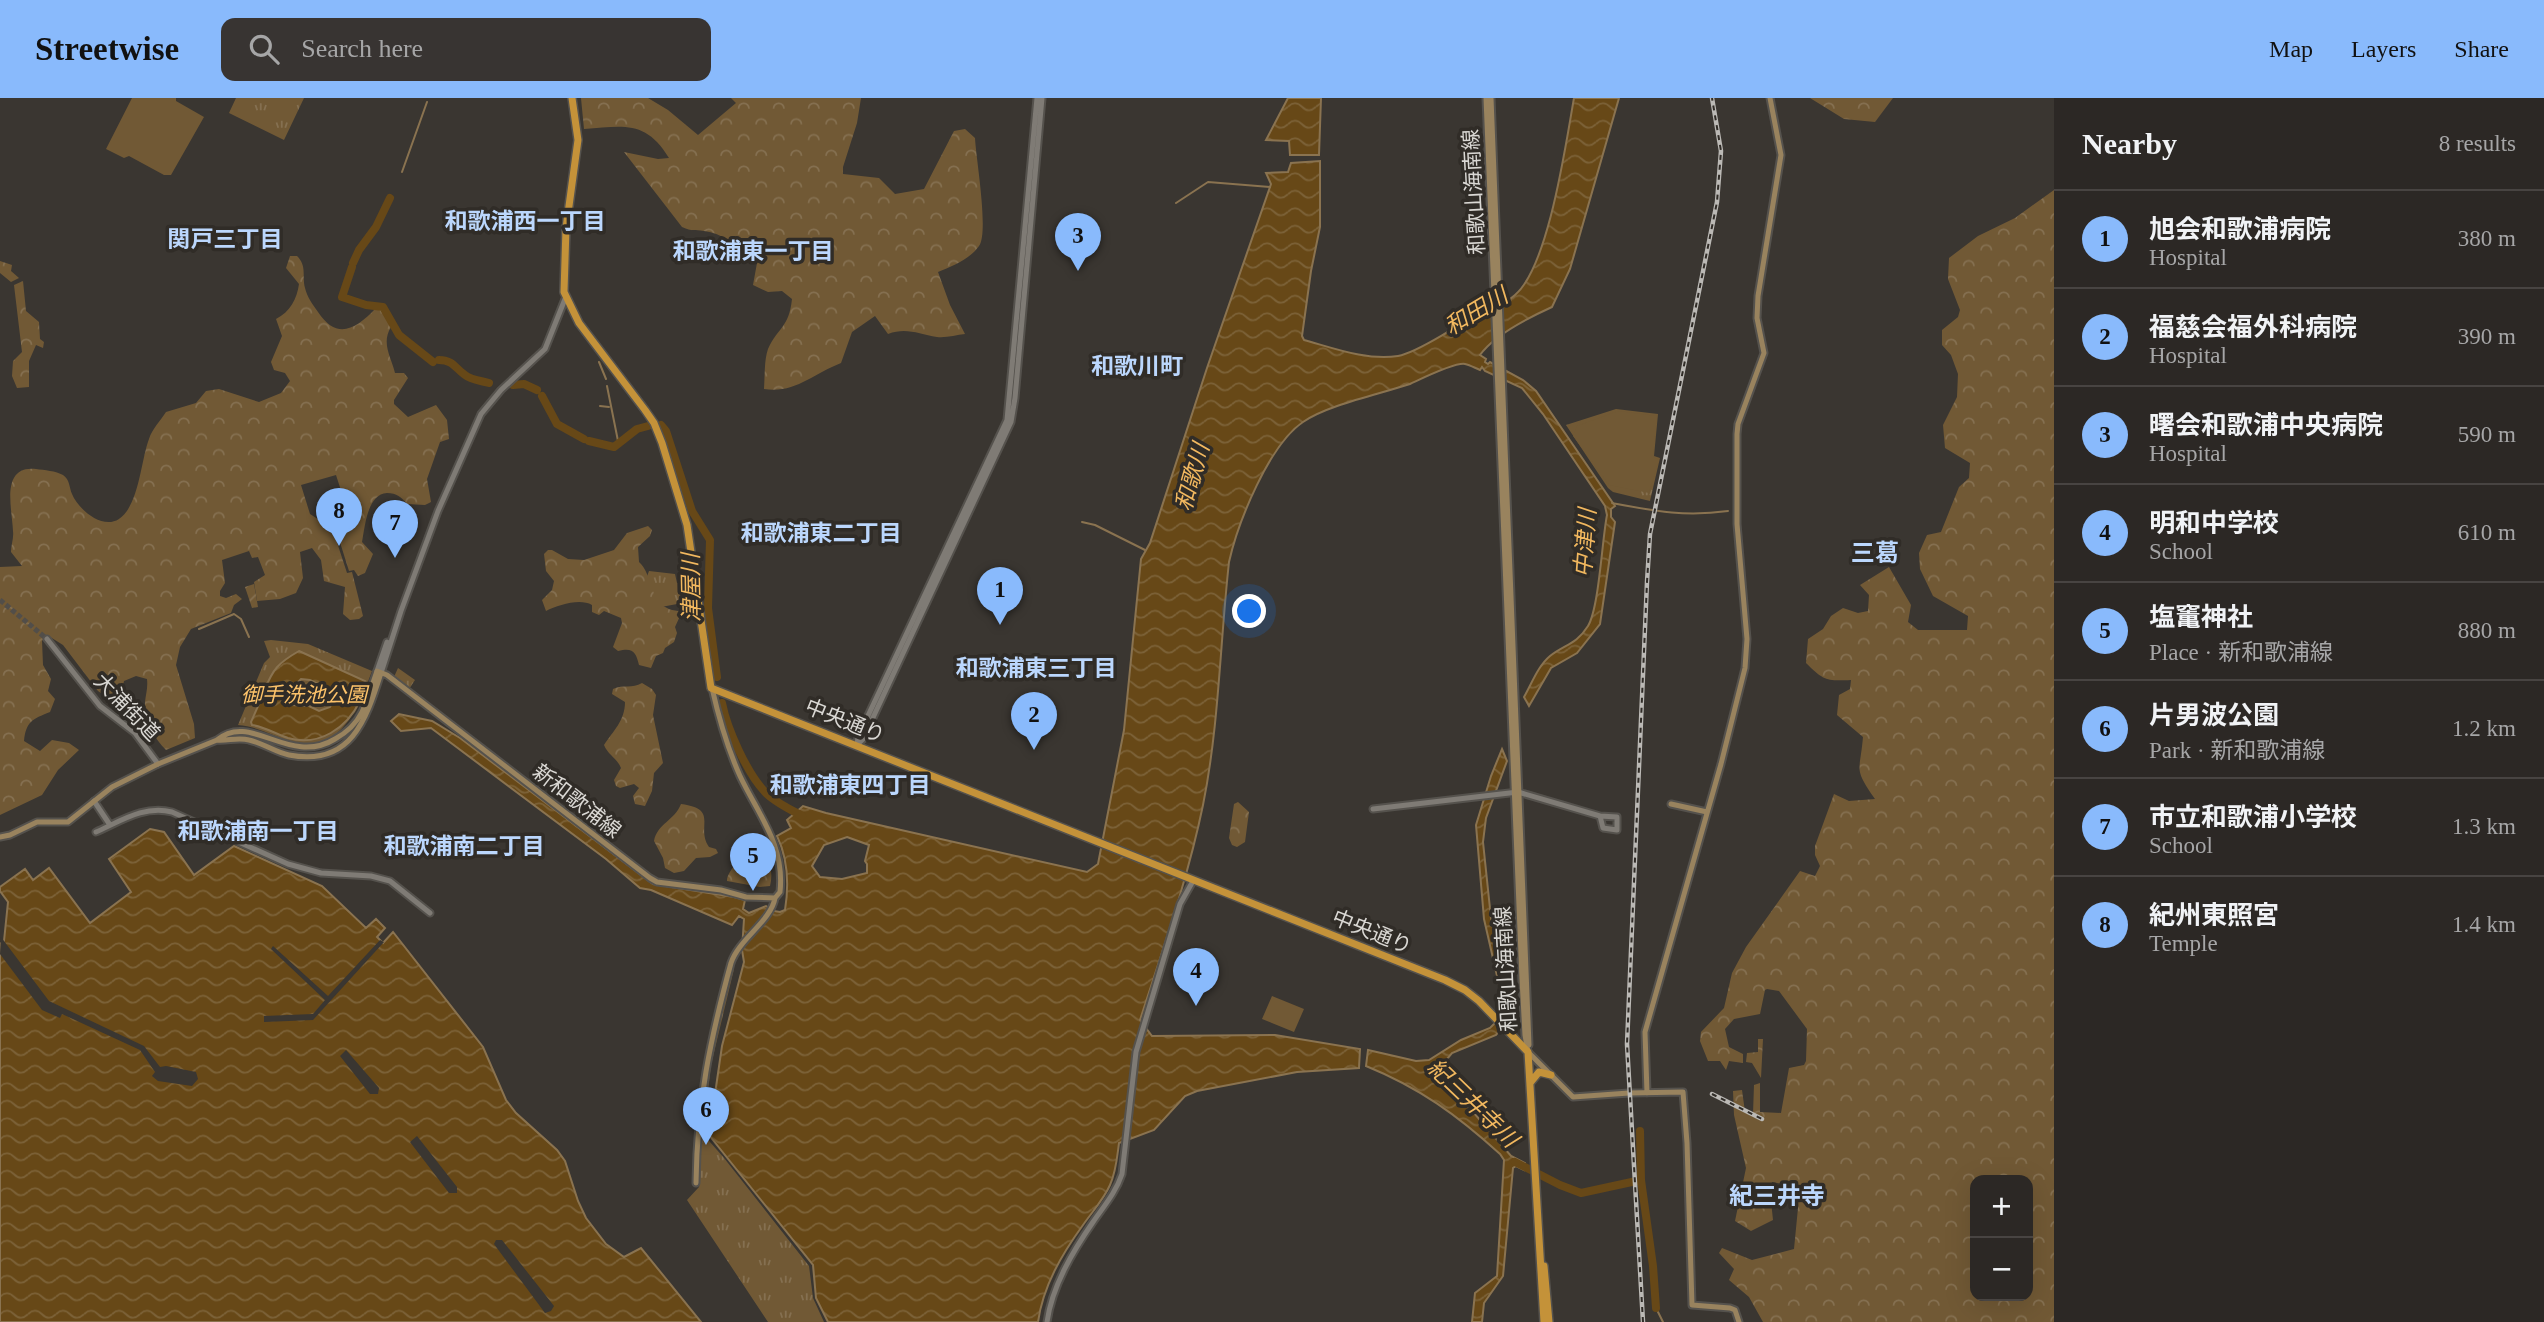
<!DOCTYPE html>
<meta charset="utf-8">
<style>
:root{--surface:#2c2825;--page:#383432;--text:#f1f3f6;--muted:#a6a6a7;--line:#484442;--accent:#89bafc}
body{margin:0;font-family:"Times New Roman","Noto Sans JP",serif;background:var(--page);color:var(--text)}
.controls{position:absolute;right:21px;bottom:21px;display:grid;overflow:hidden;border-radius:14px;box-shadow:0 7px 28px #0002}
.controls button{width:63px;height:63px;display:grid;place-items:center;padding:0;border:0;border-bottom:2px solid var(--line);background:var(--surface);color:var(--text);font:35px sans-serif}
.you{position:absolute;left:1250px;top:514px;width:24px;height:24px;margin:-18px;border:5px solid #fff;border-radius:50%;background:#1a73e8;box-shadow:0 0 0 10px #1a73e833}
.badge{display:grid;place-items:center;width:46px;height:46px;border-radius:50%;background:var(--accent);color:#111;font-size:23px;font-weight:700}
.pin{position:absolute;translate:-50% -58px;filter:drop-shadow(0 2px 4px #0008)}
.pin::after{content:'';position:absolute;top:37px;width:24px;height:21px;background:inherit;clip-path:polygon(0 0,100% 0,50% 100%)}
.list{margin:0;padding:0;list-style:none}
h2{display:flex;justify-content:space-between;align-items:center;height:91px;margin:0;padding:0 28px;font-size:30px}
h2 small{font-size:23px;font-weight:400;color:var(--muted)}
.list li{display:grid;grid-template-columns:46px 1fr auto;gap:21px;align-items:center;box-sizing:border-box;height:98px;padding:0 28px;border-top:2px solid var(--line)}
.list b{display:block;font-size:26px;white-space:nowrap}
.list p{margin:0;font-size:23px;white-space:nowrap;color:var(--muted)}
.list em{font-size:23px;font-style:normal;color:var(--muted)}
.icon{flex:none;width:38px;height:38px;fill:none;stroke:currentColor;stroke-width:2;stroke-linecap:round;stroke-linejoin:round}
.map{position:relative;flex:none;width:2054px;height:1224px;overflow:hidden}
header{display:flex;align-items:center;gap:42px;box-sizing:border-box;height:98px;padding:0 35px;background:var(--accent);color:#111}
header strong{font-size:33px}
nav{display:flex;gap:38px;margin-inline-start:auto;font-size:24px}
.search{width:490px;height:63px;background:var(--page);display:flex;align-items:center;gap:18px;box-sizing:border-box;padding:0 24px;border-radius:14px;color:var(--muted);font-size:26px}
main{display:flex}
aside{flex:1;background:var(--surface)}
.map>svg:first-child{display:block}
.grass{fill:url(#grass-tufts)}
.forest{fill:url(#forest-crowns);fill-rule:evenodd}
.garden{fill:url(#garden-furrows)}
.pitch{fill:#715935}
.water{fill:url(#water-waves);stroke:#8a7350;stroke-width:2;fill-rule:evenodd}
.pier{fill:#3a3631}
.lines{fill:none;stroke-linecap:round;stroke-linejoin:round}
.stream{stroke:#8a7350;stroke-width:2}
.river{stroke:#674817;stroke-width:8}
.tertiary-tunnel{stroke:#524e49;stroke-width:5;stroke-dasharray:5 2.5;stroke-linecap:butt}
.tertiary-casing{stroke:#55524d;stroke-width:9}
.secondary-casing{stroke:#55524d;stroke-width:9}
.trunk-casing{stroke:#55524d;stroke-width:10}
.tertiary{stroke:#7f7b75;stroke-width:5}
.secondary{stroke:#99835e;stroke-width:5}
.trunk{stroke:#c49239;stroke-width:7}
.rail-casing{stroke:#bbb9b5;stroke-width:4.5}
.rail{stroke:#302c27;stroke-width:2;stroke-dasharray:5;stroke-linecap:butt}
.labels{text-anchor:middle;stroke-width:7;stroke-linejoin:round;paint-order:stroke}
.street-label{font-size:21px;fill:#dad8d4;stroke:#302c27}
.park-label{font-size:21px;font-style:italic;fill:#fdc36a;stroke:#302c27}
.neighbourhood-label{font-size:23px;font-weight:bold;fill:#bbd7fd;stroke:#302c27}
.water-label{font-size:23px;font-style:italic;fill:#f2b85f;stroke:#302c27}
.quarter-label{font-size:24px;font-weight:bold;fill:#bbd7fd;stroke:#302c27}
</style>
<header>
<strong>Streetwise</strong>
<div class="search"><svg class="icon" aria-label="search" viewBox="0 0 24 24"><circle cx="10" cy="10" r="6"/><path d="M15 15l6 6"/></svg>Search here</div>
<nav><a>Map</a><a>Layers</a><a>Share</a></nav>
</header>
<main>
<div class="map">
<svg width="2054" height="1224" viewBox="0 0 2054 1224">
<defs>
<pattern id="grass-tufts" width="24" height="20" patternUnits="userSpaceOnUse" patternTransform="scale(1.75)"><rect width="24" height="20" fill="#715935"/><path d="M3 7l-1-3M5 7V3M7 7l1-3M15 17l-1-3M17 17v-4M19 17l1-3" fill="none" stroke="#857051"/></pattern>
<pattern id="forest-crowns" width="20" height="18" patternUnits="userSpaceOnUse" patternTransform="scale(1.75)"><rect width="20" height="18" fill="#715935"/><path d="M2 6a3 3 0 1 1 6 0M12 15a3 3 0 1 1 6 0" fill="none" stroke="#857051"/></pattern>
<pattern id="garden-furrows" width="10" height="10" patternUnits="userSpaceOnUse" patternTransform="scale(1.75)"><rect width="10" height="10" fill="#715935"/><path d="M-1 1l2-2M0 10L10 0M9 11l2-2" fill="none" stroke="#857051"/></pattern>
<pattern id="water-waves" width="16" height="10" patternUnits="userSpaceOnUse" patternTransform="scale(1.75)"><rect width="16" height="10" fill="#674817"/><path d="M0 5q4-4 8 0t8 0" fill="none" stroke="#7c6238"/></pattern>
</defs>
<rect width="100%" height="100%" fill="#3a3631"/>
<path class="grass" d="M236,0h68l-20,42 -55,-27z
M1616,311l42,5 -4,42 6,2 -10,43 -37,-9 -5,-4 -42,-63z
M649,473l26,3 2,9 12,-1 4,19 -32,6 -16,-25z
M271,542l37,4 64,27c-14,37 -31,84 -82,70 -18,-5 -33,-15 -52,-16l26,-62 6,-6 -6,-16z
M398,570l17,12 -6,9 -15,-12z
M731,871h3l-23,96 -8,69 21,24 85,108 4,32 11,24h-56l-81,-122 12,-13 1,-6 -1,-47 12,-81z"/>
<path class="forest" d="M581,0h67l20,12 30,25 38,-32 -5,-5h130l-4,25 -14,44v7l36,4 16,16 29,-5 30,-58 11,-2 10,9c1,21 14,94 4,108 -10,14 -27,20 -41,26l12,33 15,29c-9,1 -19,4 -28,3 -18,-3 -31,-10 -49,-3l-13,-18 -23,16 -11,31c-28,11 -47,31 -77,26 1,-12 0,-29 4,-40 10,-22 21,-21 24,-50l-10,-8 -14,1 -15,-7 4,-22c-16,-14 -31,-29 -53,-32 -10,-2 -11,1 -22,-4l-58,-75 34,7 11,-1c-23,-38 -45,-32 -85,-29z
M1810,0h83l-18,24 -31,-3z
M2054,92v1132h-291l-14,-25 -20,-17 5,-11 -15,-16 3,-5 30,12 42,-11 4,-41 -9,-23 -17,-3 -2,10 3,28 -22,11 -16,-10 11,-53 -12,-53 -1,-24 9,-1 3,22 8,2 1,-29 6,-2v29l21,1 8,-45 15,-3 2,-4 1,-32 -28,-38 -12,-2 -2,1 -5,24 -26,5 -9,10 4,18 14,7v9l-14,-2 -3,9 -6,-9h-12l-8,-20 1,-9 23,-24 8,-35 14,-26 54,-76 15,5 5,-10 -5,-11v-9l19,-52 15,7 26,-2c-22,-32 -15,-26 -12,-62l-26,-22 2,-20 11,-6 1,-9c-24,1 -27,1 -45,-17l2,-24 15,-10 8,-13 12,-8 15,5 10,-2 1,-16 -9,-10 29,-18 22,38 -3,17 10,8h49l1,-14 -35,-20 -13,-27 -1,-16 8,-18 14,-3 18,-45 10,-9 1,-15 -25,-15 -2,-23 14,-28 1,-23 -7,-19 -9,-10v-15l16,-13 2,-7 -12,-31 1,-21 29,-22 37,-18zM1975,1082h53v116h-53z
M290,158h7c10,10 5,19 8,32 2,9 8,17 13,24 19,29 38,17 58,-4l5,1 10,18c-10,16 0,30 4,46h9l4,5 -14,22v4l14,13 28,-12 11,15 2,19 -9,3 -13,37 4,23 -6,3 -18,-1c-6,-7 -10,-11 -20,-11 -20,1 -22,34 -25,49l11,12 -8,19 -7,3 -4,-6 -5,1 -16,-51 6,-2 8,-9 -11,-34 -35,10 9,29 14,9 6,-2 17,52 5,-1 11,44 -4,3 -9,1 -7,-6 2,-27 -21,-6 -3,-21 -9,-12 -12,4 3,26 -7,15 -16,6 -23,2 -3,-19 11,-7 -7,-18 -6,1 -3,-7 -27,9 3,23 -5,8v5l6,2 10,-4 6,5 -8,6 -3,8 -40,16 -11,18 -4,18 18,59 1,14 -29,12c-12,-12 -22,-30 -21,-48 1,-9 3,-14 2,-23l-11,-3 -12,5 -3,13 -13,4 -10,-7 -35,-46 -16,-10 -5,6 1,24 8,14 -3,12 7,8 -5,13c-18,7 -24,10 -26,29l16,10 12,-11 17,3 10,7 -21,20 -16,25 -42,20v-248l22,-1 -11,-14c0,-7 3,-14 2,-21 -1,-23 -13,-66 23,-62 8,1 20,2 27,6 7,5 6,12 9,19 6,15 30,36 47,25 20,-13 22,-59 30,-80 3,-10 12,-19 17,-27l30,-9 10,-12 13,-2 40,13 22,-9 9,-12 -5,-8 -11,-3 -3,-8 11,-26 -6,-17c14,-7 21,-20 23,-35l-13,-16z
M0,163l12,4 -1,6 8,7 -8,4 -11,-9z
M23,183l3,30 13,11 1,17 4,3 -1,6 -7,-3 -7,16v26l-12,1 -5,-12 1,-15 9,-9 -8,-67z
M648,428l4,4 -2,6 -12,11 1,15c14,13 10,37 28,46 3,2 7,2 11,3l2,5 -5,11 2,6 -3,9 -9,6 -2,5 -7,3 -5,12 -12,-3c-3,-13 -6,-18 -21,-14l-5,-4 9,-24 -1,-5 -17,-7 -5,4 -7,-3v-7c-12,-7 -34,0 -46,6l-4,-11 10,-10 2,-9 -8,-10 -2,-17 4,-4h4l16,9 16,1 30,-10 13,-17z
M642,585l10,6 4,6 -3,20 10,48 -9,10 -2,18 -7,15 -10,-2 -2,-8 6,-8 -5,-4 -14,4 -4,-2 -2,-6 7,-12c-4,-10 -13,-13 -17,-23 9,-14 21,-24 21,-43l-13,-8 1,-5c11,-5 19,0 29,-6z
M1238,704l11,10 -4,30 -8,5 -5,-2 -3,-7 5,-34z
M681,706c39,5 14,23 28,43l7,2 2,4 -8,4 -14,1 -12,13 -10,2 -9,-5 -2,-10 -9,-17c3,-17 21,-21 27,-37z
M756,748c13,9 18,24 14,40l-10,1 -33,-6c0,-11 19,-29 29,-35z
M1758,941h5l-2,39 -9,-15 -6,-1 1,-9 11,-1z"/>
<path class="garden" d="M254,486l4,23 -6,1 -7,-21z"/>
<path class="pitch" d="M132,0h44v3l28,16 -33,58h-7l-35,-19 -5,2 -18,-9z
M1618,313l39,5 -4,41 6,3 -10,33 -40,-8 -36,-49 4,-10z
M1272,898l32,13 -10,23 -32,-13z"/>
<path class="water" d="M1288,0h33l-2,57h-29l-1,-14 -23,-1z
M1574,0h45l-49,171 -18,38c-22,10 -58,28 -72,48l6,4 -1,3 3,2 2,-2 33,18 13,11 79,115 -4,3v8l4,5 -15,102 -23,29 -26,15 -22,38 -5,-9c8,-14 14,-31 26,-41 15,-12 26,-11 38,-30 11,-18 14,-86 19,-111l-2,-9 -62,-92 -21,-26 -37,-17 -3,-4 -2,3c-5,-2 -10,-5 -15,-6 -10,-2 -44,15 -55,20 -30,10 -83,21 -107,38 -34,23 -65,100 -74,140 -9,81 -10,164 -26,243 -15,73 -40,144 -63,215l12,16 123,-1 85,14 -1,19 -62,4 -100,19 -12,5 -31,34 -35,13c-2,15 -3,29 -9,42 -6,14 -18,27 -27,40 -21,29 -40,61 -45,97h-210l-12,-24 -3,-33 -104,-130 13,-89 22,-84 -2,-12 2,-31 -5,-3 -7,9 -81,-35 -11,-2 -34,-29 -175,-131 -30,3 -10,-10 8,-7 33,7 28,17 193,146 81,13 11,3 -2,9 6,4 17,-7 8,5 6,1 5,-2c4,-25 3,-51 -8,-74l14,-8 -4,-8 16,-14 23,7 261,59 11,-8 26,-134 17,-171 9,-16 57,-175 64,-184 -5,-11 22,-1 3,-9 29,-2v66l-9,44 -9,65 2,4c29,8 63,21 94,16 17,-3 42,-20 57,-28 20,-10 44,-19 60,-33 34,-29 51,-153 59,-197zM847,739l22,8 -4,16 2,3v9l-25,6 -22,-2 -8,-11 12,-21z
M299,553l66,30c-2,7 -3,15 -5,20 -13,27 -41,46 -72,37 -12,-4 -23,-11 -36,-13l-1,-3 11,-25 3,-2 -1,-4c9,-22 14,-28 35,-40zM301,581l9,1 21,10 3,9 -4,8 -11,4 -10,-5 -17,-1 -2,-5 1,-11z
M1502,651l5,12 -21,57 -3,24 8,76 17,69 3,30 -15,18 -44,18 -16,19v5l38,36 37,43 14,7 -1,7 -8,-4 -3,2 -10,108 -19,27 -2,19h-10l3,-29 22,-17 7,-116 -4,-6c-43,-39 -80,-66 -134,-88l2,-16 48,11 13,-1 32,-20 29,-12 13,-13v-13l-19,-83 -8,-94 15,-49z
M150,731l14,3 30,43 40,-29 88,40 44,42 10,-9 9,9 -8,9 6,6 10,-11 90,115 23,53 10,13 41,37 8,11 13,40 8,17 20,26 18,13 17,-9 60,74h-701v-378l4,-3 4,-39 -8,-11v-4l25,-18 8,11 16,-12 41,55 41,-31 -22,-33z"/>
<path class="pier" d="M1,839l48,64 95,45 16,21 6,-1 30,6 2,7 -6,7 -34,-5 -6,-5 3,-4 -15,-22 -78,-36 -2,4 -18,-8 -42,-56z
M380,842l4,2 -71,78 -49,2v-6l49,-2 12,-14 -54,-51 2,-3 55,50z
M346,952l33,38 -1,6h-8l-30,-38z
M417,1038l40,51v6h-8l-39,-51z
M496,1142h6l52,66 -3,5 -6,2 -51,-69z"/>
<g class="lines">
<path class="stream" d="M402,74l25,-70
M1176,105l32,-21 62,5
M599,264l7,17
M607,288l11,55 3,1
M600,308l9,1
M1612,405c43,8 72,14 116,8
M1082,424l13,3 50,25
M199,531l35,-15 7,5 8,18
M1656,1210l7,14"/>
<path class="river" d="M353,165l6,-13 17,-23 14,-29
M352,169l-10,30 24,8 17,2 16,28 34,27
M439,262c14,0 16,8 26,15 6,5 17,6 24,8
M513,287l11,-1 13,6
M542,298l15,28 27,15
M661,327l5,6 26,80 18,29 -2,68 9,69
M589,343l25,6 23,-18 11,-3
M722,605c5,26 25,70 43,89 9,10 25,17 37,24
M1640,1033l1,49 12,86 3,42
M1515,1064l45,23 21,8 60,-13"/>
<path class="tertiary-tunnel" d="M0,502l47,39"/>
<g class="tertiary-casing">
<path id="tertiary" d="M47,541l53,67 35,27 23,31
M377,573l10,-29
M381,575l20,-62 37,-100 43,-97 20,-24 44,-41 20,-50
M857,647l6,-6 148,-317 4,-24 27,-300
M857,647l1,-8 149,-317 30,-322
M94,703l16,24
M1373,711l145,-17 82,24 17,1v13l-14,-2 -3,-12
M96,734c25,-11 48,-27 76,-20l116,52 33,9 50,3 19,5 40,32
M1047,1224c5,-36 26,-71 46,-100 11,-16 23,-30 29,-48l14,-122 44,-148 13,-23"/>
</g>
<g class="secondary-casing">
<path id="secondary" d="M1486,0l36,881 3,56 3,17
M1491,0l38,947
M217,642c11,1 21,-3 32,0 14,3 26,12 40,15 62,12 77,-35 92,-82
M1671,706l36,8
M0,739l10,-2 27,-13h31l44,-35 46,-23 59,-24c34,-29 72,27 118,-1 11,-6 21,-15 27,-27 6,-12 10,-27 15,-41l10,4 263,203 7,4 64,8 25,7 29,1 5,-6c5,-47 -21,-76 -40,-116 -13,-29 -21,-57 -28,-88
M1528,954l45,45 56,-4 54,-1 4,51 5,162 38,3 5,2 4,12
M1647,995l-2,-61 76,-268 24,-96 2,-29 -10,-115v-90l1,-10 26,-71 -7,-35 1,-22 23,-141 -11,-57
M696,1085c1,-81 14,-143 35,-220 8,-24 40,-42 44,-65"/>
</g>
<g class="trunk-casing">
<path id="trunk" d="M572,0l6,42 -12,88 -2,64 15,31 66,87 9,13 8,20 25,82 24,163 734,292 20,10 14,11 49,51 16,270
M1530,985l9,-11 12,3
M1544,1168l5,56"/>
</g>
<use href="#tertiary" class="tertiary"/>
<use href="#secondary" class="secondary"/>
<use href="#trunk" class="trunk"/>
<g class="rail-casing">
<path id="rail" d="M1712,996l50,25
M1643,1224l-16,-278 20,-462 3,-48 67,-332 4,-51 -9,-53"/>
</g>
<use href="#rail" class="rail"/>
</g>
<g class="labels">
<g class="street-label">
<text transform="translate(1474 94) rotate(-93)" y="7">和歌山海南線</text>
<text transform="translate(127 609) rotate(46)" y="7">大浦街道</text>
<text transform="translate(845 623) rotate(22)" y="7">中央通り</text>
<text transform="translate(577 703) rotate(38)" y="7">新和歌浦線</text>
<text transform="translate(1372 834) rotate(22)" y="7">中央通り</text>
<text transform="translate(1506 871) rotate(-93)" y="7">和歌山海南線</text>
</g>
<g class="park-label">
<text x="304" y="604">御手洗池公園</text>
</g>
<g class="neighbourhood-label">
<text x="525" y="131">和歌浦西一丁目</text>
<text x="225" y="149">関戸三丁目</text>
<text x="753" y="161">和歌浦東一丁目</text>
<text x="1137" y="276">和歌川町</text>
<text x="821" y="443">和歌浦東二丁目</text>
<text x="1036" y="578">和歌浦東三丁目</text>
<text x="850" y="695">和歌浦東四丁目</text>
<text x="258" y="741">和歌浦南一丁目</text>
<text x="464" y="756">和歌浦南二丁目</text>
</g>
<g class="water-label">
<text transform="translate(1476 213) rotate(-31)" y="8">和田川</text>
<text transform="translate(1192 379) rotate(-74)" y="8">和歌川</text>
<text transform="translate(1585 445) rotate(-86)" y="8">中津川</text>
<text transform="translate(691 490) rotate(-91)" y="8">津屋川</text>
<text transform="translate(1473 1005) rotate(44)" y="8">紀三井寺川</text>
</g>
<g class="quarter-label">
<text x="1875" y="463">三葛</text>
<text x="1777" y="1106">紀三井寺</text>
</g>
</g>
</svg>
<div class="controls">
<button>+</button>
<button>−</button>
</div>
<div class="you"></div>
<div class="pin badge" style="left:1000px;top:527px">1</div>
<div class="pin badge" style="left:1034px;top:652px">2</div>
<div class="pin badge" style="left:1078px;top:173px">3</div>
<div class="pin badge" style="left:1196px;top:908px">4</div>
<div class="pin badge" style="left:753px;top:793px">5</div>
<div class="pin badge" style="left:706px;top:1047px">6</div>
<div class="pin badge" style="left:395px;top:460px">7</div>
<div class="pin badge" style="left:339px;top:448px">8</div>
</div>
<aside>
<h2>Nearby<small>8 results</small></h2>
<ul class="list">
<li><span class="badge">1</span><div><b>旭会和歌浦病院</b><p>Hospital</p></div><em>380 m</em></li>
<li><span class="badge">2</span><div><b>福慈会福外科病院</b><p>Hospital</p></div><em>390 m</em></li>
<li><span class="badge">3</span><div><b>曙会和歌浦中央病院</b><p>Hospital</p></div><em>590 m</em></li>
<li><span class="badge">4</span><div><b>明和中学校</b><p>School</p></div><em>610 m</em></li>
<li><span class="badge">5</span><div><b>塩竃神社</b><p>Place · 新和歌浦線</p></div><em>880 m</em></li>
<li><span class="badge">6</span><div><b>片男波公園</b><p>Park · 新和歌浦線</p></div><em>1.2 km</em></li>
<li><span class="badge">7</span><div><b>市立和歌浦小学校</b><p>School</p></div><em>1.3 km</em></li>
<li><span class="badge">8</span><div><b>紀州東照宮</b><p>Temple</p></div><em>1.4 km</em></li>
</ul>
</aside>
</main>
